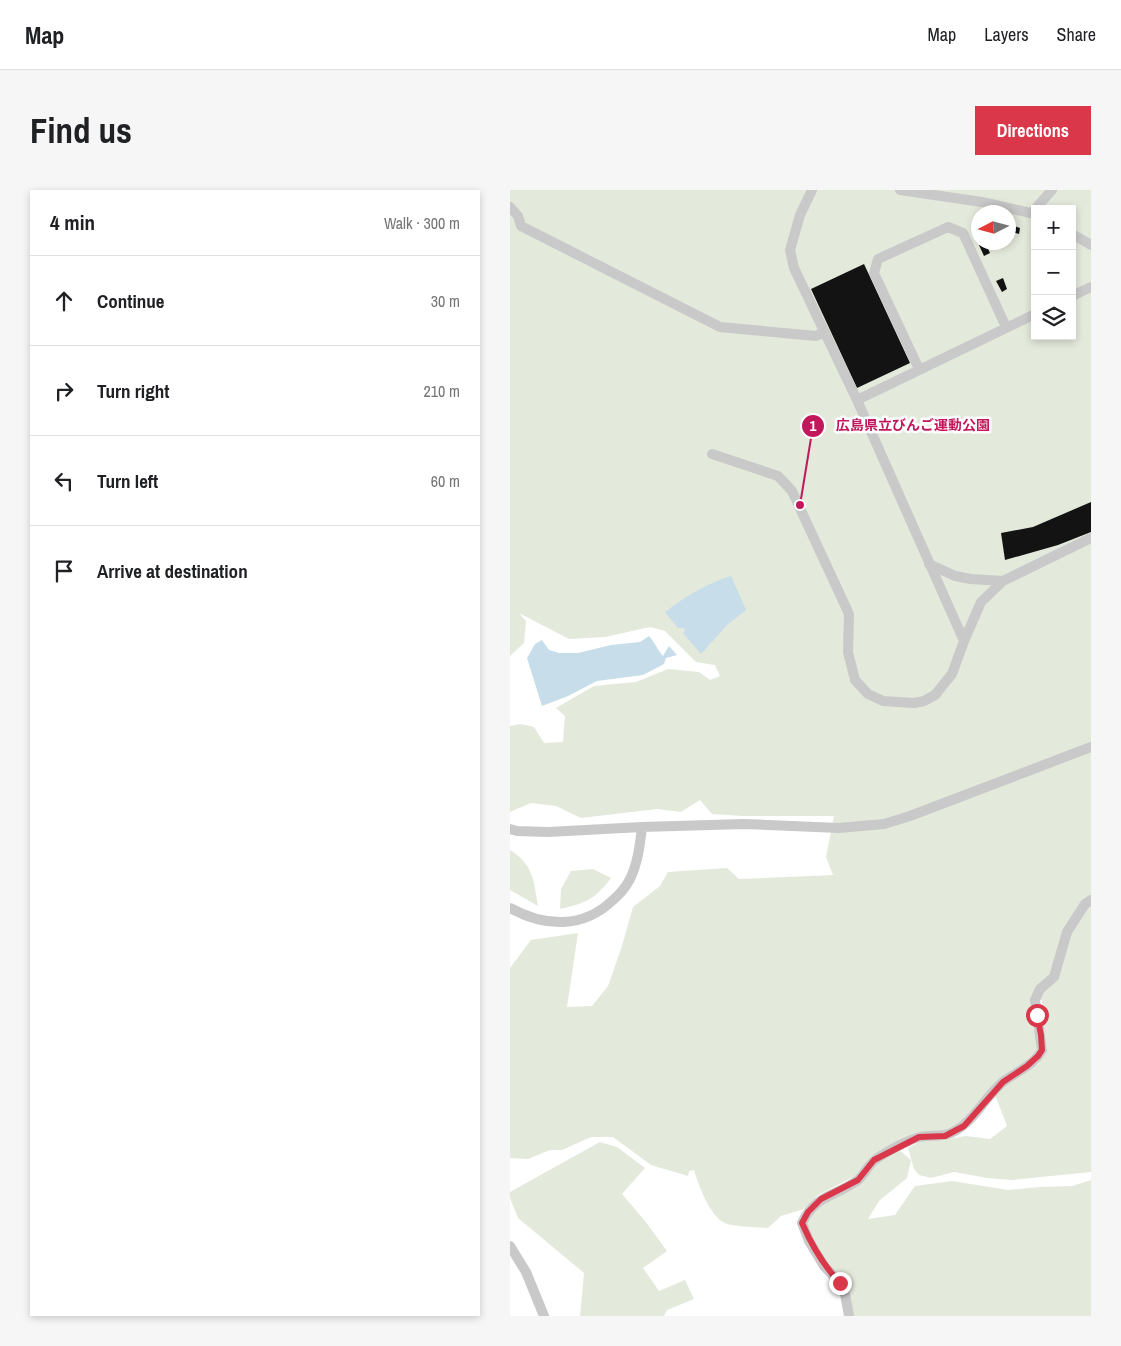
<!DOCTYPE html>
<meta charset="utf-8">
<style>
:root{--surface:#fff;--page:#f6f6f6;--text:#202124;--muted:#757577;--line:#e0e0e0;--accent:#da384a}
body{margin:0;font-family:"Archivo Narrow","Noto Sans JP",sans-serif;background:var(--page);color:var(--text)}
.controls{position:absolute;right:15px;top:15px;display:grid;overflow:hidden;border-radius:0px;box-shadow:0 2px 8px #0003}
.controls button{width:45px;height:45px;display:grid;place-items:center;padding:0;border:0;border-bottom:1px solid var(--line);background:var(--surface);color:var(--text);font:25px sans-serif}
.compass{position:absolute;left:461px;top:15px;width:45px;height:45px;border-radius:50%;background:var(--surface);box-shadow:0 2px 8px #0003;rotate:264deg}
.stop{position:absolute;width:15px;height:15px;margin:-11px;border:4px solid #da384a;border-radius:50%;background:#fff}
.stop.end{background:#da384a;border-color:#fff;box-shadow:0 1px 5px #0008}
.list{margin:0;padding:0;list-style:none}
h2{display:flex;justify-content:space-between;align-items:center;height:65px;margin:0;padding:0 20px;font-size:21px}
h2 small{font-size:16px;font-weight:400;color:var(--muted)}
.list li{display:grid;grid-template-columns:32px 1fr auto;gap:15px;align-items:center;box-sizing:border-box;height:90px;padding:0 20px;border-top:1px solid var(--line)}
.list b{display:block;font-size:19px;white-space:nowrap}
.list em{font-size:16px;font-style:normal;color:var(--muted)}
.icon{flex:none;width:28px;height:28px;fill:none;stroke:currentColor;stroke-width:2;stroke-linecap:round;stroke-linejoin:round}
.map{position:relative;flex:none;width:581px;height:1126px;overflow:hidden;border-radius:0px}
header{display:flex;align-items:center;gap:30px;box-sizing:border-box;height:70px;padding:0 25px;background:var(--surface);border-bottom:1px solid var(--line)}
header strong{font-size:24px}
nav{display:flex;gap:28px;margin-inline-start:auto;font-size:18px}
.intro{display:flex;align-items:center;justify-content:space-between;box-sizing:border-box;height:120px;padding:0 30px}
h1{margin:0;font-size:35px}
.button{padding:12px 22px;border-radius:0px;background:var(--accent);color:#fff;font-size:18px;font-weight:700}
main{display:flex;gap:30px;padding:0 30px}
aside{flex:1;background:var(--surface);border-radius:0px;box-shadow:0 2px 8px #0003}
.map>svg:first-child{display:block}
.green{fill:#e3e9db;fill-rule:evenodd}
.water{fill:#c7dde9}
.building{fill:#131313}
.lines{fill:none;stroke-linecap:round;stroke-linejoin:round}
.minor{stroke:#c9c9c9;stroke-width:10}
.route{stroke:#da384a;stroke-width:6}
.leader{fill:none;stroke:#c2185b;stroke-width:2}
.callout-dot{fill:#c2185b;stroke:#fff;stroke-width:2}
.mark-label{font-size:15px;text-anchor:middle;font-weight:bold;fill:#fff}
.callout-label{font-size:14px;text-anchor:middle;font-weight:bold;fill:#c2185b;stroke:#fff;stroke-width:5;stroke-linejoin:round;paint-order:stroke}
</style>
<header>
<strong>Map</strong>
<nav><a>Map</a><a>Layers</a><a>Share</a></nav>
</header>
<div class="intro"><h1>Find us</h1><a class="button">Directions</a></div>
<main>
<aside>
<h2>4 min<small>Walk · 300 m</small></h2>
<ul class="list">
<li><svg class="icon" aria-label="ahead" viewBox="0 0 24 24"><path d="M12 20V5M6 11l6-6 6 6"/></svg><div><b>Continue</b></div><em>30 m</em></li>
<li><svg class="icon" aria-label="right" viewBox="0 0 24 24"><path d="M7 20v-9h11M14 6l5 5-5 5"/></svg><div><b>Turn right</b></div><em>210 m</em></li>
<li><svg class="icon" aria-label="left" viewBox="0 0 24 24"><path d="M17 20v-9H6M10 6l-5 5 5 5"/></svg><div><b>Turn left</b></div><em>60 m</em></li>
<li><svg class="icon" aria-label="arrive" viewBox="0 0 24 24"><path d="M6 21V4h12l-3 4 3 4H6"/></svg><div><b>Arrive at destination</b></div></li>
</ul>
</aside>
<div class="map">
<svg width="581" height="1126" viewBox="0 0 581 1126">
<rect width="100%" height="100%" fill="#fff"/>
<path class="green" d="M0,0h581v982l-79,8 -25,-2 -33,-6 -23,6 -12,-3 -5,-6 -6,-21 14,-7 25,-2 19,-3 24,3 17,-13 -12,-31 11,-10 32,-21 9,-15 -5,-33v-16l-10,-4c-6,18 12,40 3,57l-74,69 -11,7 -78,28 -17,19 -37,19 -14,14 -23,7 -13,12c-11,-1 -34,-1 -43,-5 -15,-6 -27,-39 -31,-53l-5,1 -1,5 -37,-11 -38,-28h-22l-29,13h-12l-22,9 -18,-1v-190l21,-28 47,-7 -11,74 25,-1 16,-20 14,-40 11,-39 27,-21 8,-14 59,-4 12,11 94,-4 -7,-18 8,-41h-91l-31,-2 -12,-14 -19,12 -24,-3 -76,9 -25,-12 -25,-3 -21,9v-86l11,-2 13,3 10,16 19,-1 2,-26 -9,-8 38,-22 42,-4 32,-13 31,3 11,8 10,-4 -5,-11 -19,-3 -31,-31 -15,-4 -45,10 -36,2 -50,-26 7,8 -2,22 -14,13zM525,19h37v127h-37zM468,22h30v30h-30z
M0,660c23,14 24,31 28,56l-28,-16z
M83,679l18,9c-17,22 -25,25 -51,31l1,-20 10,-18z
M90,952l17,5 28,21 -23,26 23,27 22,30 -24,17 16,23 26,-11 9,19 -27,11 -3,6h-84l4,-43 -66,-55 -8,-20v-6z
M388,959l13,11 -4,18 -28,23 -11,18 27,-4 20,-29 37,-5 56,9 33,-3 31,-1 19,-6v136h-240l-47,-93 5,-10 67,-51z"/>
<path class="water" d="M221,386l15,34 -18,14 -27,30 -18,-21 2,-2 -1,-3h-6l-13,-16c20,-15 42,-29 66,-36z
M139,446c6,7 8,13 14,20l6,-10 8,9 -11,3 -2,6 -21,11 -46,6 -29,15 -26,10 -15,-48 8,-14 7,-4 7,10 10,3h19l33,-8 29,-3z"/>
<path class="building" d="M501,35l9,3 -1,6 -10,-3z
M473,52h2l5,11 -6,3 -5,-11z
M354,74l46,99 -53,25 -46,-99z
M493,88l4,11 -5,3 -6,-11z
M581,312v30l-33,13 -53,15 -4,-27 32,-6z"/>
<g class="lines">
<path class="minor" d="M302,0l-12,25 -10,35 4,18 63,132 107,241
M390,0l82,12 53,12
M0,17l8,9 3,10 199,101 96,9 8,-4
M525,19l17,-19
M562,44l19,11
M562,106l19,-9
M409,179l-45,-96 4,-14 70,-32 15,6 43,94
M347,210l178,-86
M202,264l66,22 14,15 57,123 -1,38 7,28 13,14 15,7 31,2 10,-2 11,-6 17,-21 12,-33 17,-39 22,-21 88,-43
M419,374l26,12 16,3 32,2
M0,639l7,2 31,1 94,-5 102,-3 95,4 45,-4 26,-8 181,-69
M0,718c35,19 73,21 103,-8 7,-6 13,-13 17,-21 8,-16 10,-35 12,-52
M0,1056l16,26 18,44
M339,1126l-4,-22 -5,-11 -16,-17 -15,-25 -7,-18c14,-29 33,-26 56,-43 7,-6 10,-15 17,-20 10,-8 33,-20 45,-23 11,-3 23,1 33,-5 22,-11 32,-36 51,-51 14,-10 30,-16 38,-31l-7,-50 5,-11 14,-12 13,-45 18,-28 6,-4"/>
</g>
<g class="lines">
<path class="route" d="M330,1093c-17,-18 -28,-37 -38,-60l6,-11 13,-13 37,-19 16,-20 45,-23 26,-1 19,-10 39,-44 24,-16 11,-10 4,-6 -1,-15 -4,-20"/>
</g>
<path class="leader" d="M290 315L303 236"/>
<g class="callout-dot">
<circle cx="290" cy="315" r="5"/>
<circle cx="303" cy="236" r="12"/>
</g>
<g class="mark-label">
<text x="303" y="241">1</text>
</g>
<g class="callout-label">
<text x="403" y="240">広島県立びんご運動公園</text>
</g>
</svg>
<div class="controls">
<button>+</button>
<button>−</button>
<button><svg class="icon" aria-label="layers" viewBox="0 0 24 24"><path d="M12 4l9 5-9 5-9-5zM3 14l9 5 9-5"/></svg></button>
</div>
<svg class="compass" viewBox="-18 -18 36 36"><path d="M0-13l5 13h-10z" fill="#e53935"/><path d="M0 13l5-13h-10z" fill="#757577"/></svg>
<div class="stop" style="left:527px;top:825px"></div>
<div class="stop end" style="left:330px;top:1093px"></div>
</div>
</main>
